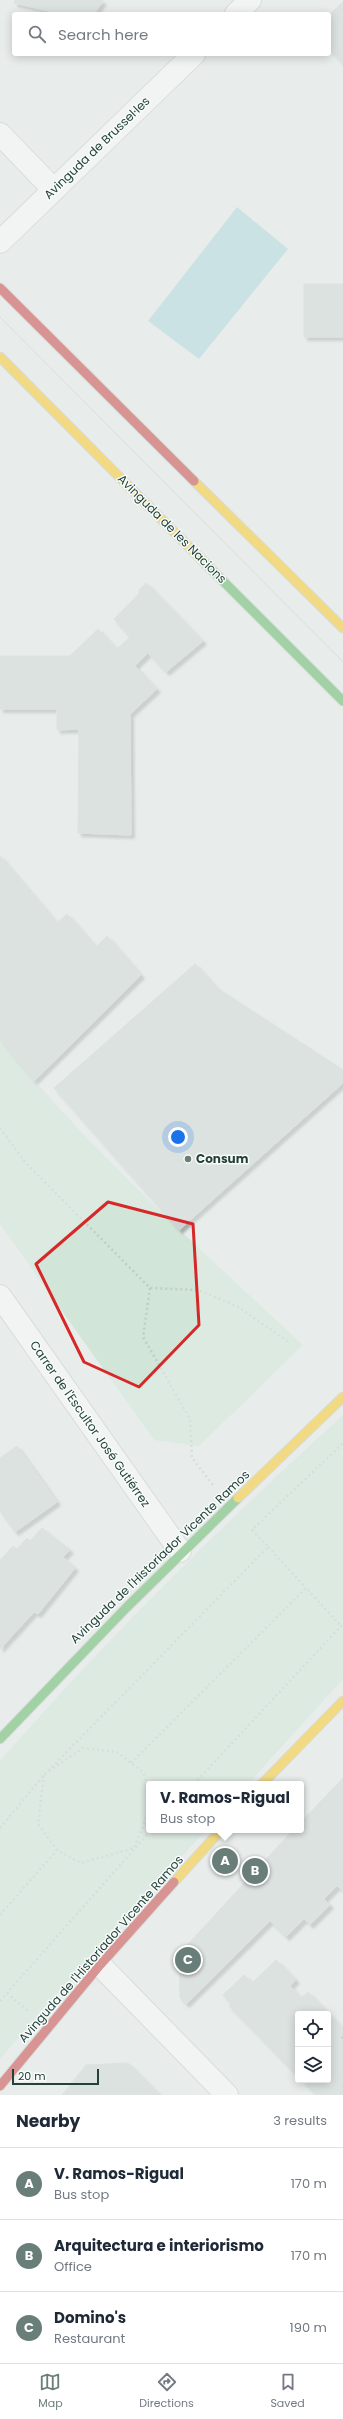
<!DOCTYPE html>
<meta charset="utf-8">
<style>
:root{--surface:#fff;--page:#f2f2f3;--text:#1f2937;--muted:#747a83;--line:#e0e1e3;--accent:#697e78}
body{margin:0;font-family:Poppins,sans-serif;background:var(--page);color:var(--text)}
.controls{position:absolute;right:12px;bottom:12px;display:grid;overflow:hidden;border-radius:4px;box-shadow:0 2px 10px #0003}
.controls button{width:36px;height:36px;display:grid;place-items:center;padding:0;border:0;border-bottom:1px solid var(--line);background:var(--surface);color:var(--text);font:20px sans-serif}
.scale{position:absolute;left:12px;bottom:10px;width:87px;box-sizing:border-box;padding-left:4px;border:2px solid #24423a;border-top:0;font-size:11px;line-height:14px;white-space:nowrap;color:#24423a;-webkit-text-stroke:3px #f7fbf9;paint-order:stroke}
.you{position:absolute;left:178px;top:1137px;width:14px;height:14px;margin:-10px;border:3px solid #fff;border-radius:50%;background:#1a73e8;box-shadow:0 0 0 6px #1a73e833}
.badge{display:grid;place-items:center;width:26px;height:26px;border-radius:50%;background:var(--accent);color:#fff;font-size:13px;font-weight:700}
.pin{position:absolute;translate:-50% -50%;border:2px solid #fff;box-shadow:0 1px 4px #0006}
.popup{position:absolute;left:146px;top:1781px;width:158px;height:52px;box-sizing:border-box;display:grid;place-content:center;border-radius:4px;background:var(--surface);filter:drop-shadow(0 1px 3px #0005);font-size:13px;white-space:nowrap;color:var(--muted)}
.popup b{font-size:15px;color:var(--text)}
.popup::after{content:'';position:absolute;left:50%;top:100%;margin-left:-8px;border:8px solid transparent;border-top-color:var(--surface)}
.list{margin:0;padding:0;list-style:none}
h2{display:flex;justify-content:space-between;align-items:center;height:52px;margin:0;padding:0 16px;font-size:17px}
h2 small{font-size:13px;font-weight:400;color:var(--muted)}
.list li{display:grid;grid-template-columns:26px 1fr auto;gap:12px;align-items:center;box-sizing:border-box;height:72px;padding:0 16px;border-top:1px solid var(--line)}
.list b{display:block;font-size:15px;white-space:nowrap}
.list p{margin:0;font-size:13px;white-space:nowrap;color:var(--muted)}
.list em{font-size:13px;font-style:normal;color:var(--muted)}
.icon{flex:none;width:22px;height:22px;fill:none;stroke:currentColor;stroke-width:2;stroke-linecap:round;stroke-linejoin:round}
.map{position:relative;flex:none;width:343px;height:2095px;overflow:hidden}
.search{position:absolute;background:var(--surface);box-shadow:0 2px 10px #0003;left:12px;right:12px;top:12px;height:44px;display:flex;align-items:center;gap:10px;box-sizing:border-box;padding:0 14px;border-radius:4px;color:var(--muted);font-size:15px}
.sheet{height:268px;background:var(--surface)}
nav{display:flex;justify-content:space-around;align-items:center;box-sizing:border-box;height:56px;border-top:1px solid var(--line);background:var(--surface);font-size:11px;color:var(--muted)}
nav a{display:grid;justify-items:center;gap:2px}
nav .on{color:var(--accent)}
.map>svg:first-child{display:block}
.green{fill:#d1e6d8}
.water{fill:#a9d4db}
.building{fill:#cfd4d2;stroke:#d1d6d4;filter:url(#shadow)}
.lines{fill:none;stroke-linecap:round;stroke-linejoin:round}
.street-casing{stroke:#c5cac8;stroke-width:24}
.fast-casing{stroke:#c3cbc8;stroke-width:11}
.slow-casing{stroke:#c3cbc8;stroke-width:11}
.jam-casing{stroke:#c3cbc8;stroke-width:11}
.path{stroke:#c3ccca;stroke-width:2.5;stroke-dasharray:2 3;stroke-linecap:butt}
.street{stroke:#fcfcfc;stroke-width:22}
.fast{stroke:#4caf50;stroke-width:9}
.slow{stroke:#ffc107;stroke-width:9}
.jam{stroke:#c62828;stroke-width:9}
.tram{stroke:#c9cdcc;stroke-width:1}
.marked{fill:none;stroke:#d62828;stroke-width:3;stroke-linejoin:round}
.poi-dot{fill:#697e78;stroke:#f7fbf9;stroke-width:1.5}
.labels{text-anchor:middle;stroke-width:3;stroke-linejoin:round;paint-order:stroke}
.street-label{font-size:12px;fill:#24423a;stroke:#f7fbf9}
.poi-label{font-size:12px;font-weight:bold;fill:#24423a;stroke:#f7fbf9;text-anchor:start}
</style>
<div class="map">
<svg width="343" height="2095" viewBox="0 0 343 2095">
<defs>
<filter id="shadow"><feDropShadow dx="3.5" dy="3.5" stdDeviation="1" flood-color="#0004"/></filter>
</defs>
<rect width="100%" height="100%" fill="#e8edeb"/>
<path class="green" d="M0,1040c91,111 199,208 303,305l-104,101 -45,-6 -154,-216z
M343,1415v264l-95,105h-99v46h57l-156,171 -50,58v-298c107,-123 222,-236 343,-346z"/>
<path class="water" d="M237,207l51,42 -89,110 -51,-38z"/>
<path class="building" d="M15,0h86l2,1 -9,13h-32l-48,-11z
M343,2v62l-14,-15v-34z
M304,284h39v53h-39z
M146,583l57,58 -37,31 -18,-19 -13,13 22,23 -27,25 1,121 -53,-2 1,-104 -22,1v-21h-57v-53h70l28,-27 19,20 13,-12 -16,-18 25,-25v-4z
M0,856l57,67 10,-9 29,33 11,-11 34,39 -107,106 -34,-41z
M195,964l22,24 126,82v13l-164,147 -125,-142z
M17,1446l40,56 -42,30 -15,-21v-53z
M42,1528l28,22 -7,7 12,11 -37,46 -4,-2 -34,37v-89l13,-14 4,3 10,-11 3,3z
M343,1778v113l-6,-5 -13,13 6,6 -20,20 -6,-6 -18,18 -16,-16 -84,83 -6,-6 -1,-44 114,-124h8v-8z
M276,1960l20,20 -6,6 11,12 7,-6 35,36v7l-3,3 3,2v55h-27l-14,-15h26v-66h-30v62l-69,-70 2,-2 -8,-9 21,-20 8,8z
M128,2063l32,32h-98l24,-30z"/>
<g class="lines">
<g class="street-casing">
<path id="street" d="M236,14l14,-14
M0,134l54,56
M0,242l194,-188
M0,1296l180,255
M100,1965l127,130"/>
</g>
<g class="fast-casing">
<path id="fast" d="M203,561l140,140
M0,1739l126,-131 112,-110"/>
</g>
<g class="slow-casing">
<path id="slow" d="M0,357l203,204
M194,481l149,147
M238,1498l105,-101
M262,1784l81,-83
M174,1882l47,-52"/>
</g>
<g class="jam-casing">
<path id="jam" d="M0,288l194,193
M0,2086l100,-121 74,-83"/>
</g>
<path class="path" d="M0,1128l24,33 126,127 48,2 39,16 53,37
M150,1288l-7,49 47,82 2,39 21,27
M268,1547l38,41
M131,1763l175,-175 35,38
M49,1771l34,-23 34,4 26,20 6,20
M44,1775l-6,49 19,26 24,13 53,-15 15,-37
M194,1784l147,-158 2,3
M0,1828l44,-53 224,-228 -16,-17 91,-87
M0,1915l57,-65
M7,1993l21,18
M0,2001l151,-171"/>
<use href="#street" class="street"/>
<use href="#fast" class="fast"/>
<use href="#slow" class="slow"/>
<use href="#jam" class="jam"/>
<path class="tram" d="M0,317l343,345"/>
</g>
<path d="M0 0H343V2095H0ZM108,1202l85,22 6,101 -60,62 -55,-25 -48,-98z" fill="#e8edeb" fill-opacity=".55" fill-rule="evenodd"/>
<path class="marked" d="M108,1202l85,22 6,101 -60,62 -55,-25 -48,-98z"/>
<circle class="poi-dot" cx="188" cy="1159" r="4"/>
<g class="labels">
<g class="street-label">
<text transform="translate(97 148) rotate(-44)" y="4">Avinguda de Brussel·les</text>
<text transform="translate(172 529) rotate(45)" y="4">Avinguda de les Nacions</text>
<text transform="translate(90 1424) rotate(55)" y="4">Carrer de l'Escultor José Gutiérrez</text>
<text transform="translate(160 1557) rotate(-44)" y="4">Avinguda de l'Historiador Vicente Ramos</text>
<text transform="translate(101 1949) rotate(-49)" y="4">Avinguda de l'Historiador Vicente Ramos</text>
</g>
<g class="poi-label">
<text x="196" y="1163">Consum</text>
</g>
</g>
</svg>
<div class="controls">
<button><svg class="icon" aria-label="locate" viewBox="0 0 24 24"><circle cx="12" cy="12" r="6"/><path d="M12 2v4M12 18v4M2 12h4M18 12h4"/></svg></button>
<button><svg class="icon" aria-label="layers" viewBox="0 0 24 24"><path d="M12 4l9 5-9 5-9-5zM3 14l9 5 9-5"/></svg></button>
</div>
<div class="scale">20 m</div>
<div class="you"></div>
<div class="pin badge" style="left:225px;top:1861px">A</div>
<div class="popup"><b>V. Ramos-Rigual</b>Bus stop</div>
<div class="pin badge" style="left:255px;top:1871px">B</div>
<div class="pin badge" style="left:188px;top:1960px">C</div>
<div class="search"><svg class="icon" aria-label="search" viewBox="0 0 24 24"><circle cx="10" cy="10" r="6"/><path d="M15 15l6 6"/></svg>Search here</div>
</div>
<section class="sheet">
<h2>Nearby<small>3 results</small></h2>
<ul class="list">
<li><span class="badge">A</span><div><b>V. Ramos-Rigual</b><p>Bus stop</p></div><em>170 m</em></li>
<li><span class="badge">B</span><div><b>Arquitectura e interiorismo</b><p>Office</p></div><em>170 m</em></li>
<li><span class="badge">C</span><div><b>Domino's</b><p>Restaurant</p></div><em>190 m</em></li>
</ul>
</section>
<nav>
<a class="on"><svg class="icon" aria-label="map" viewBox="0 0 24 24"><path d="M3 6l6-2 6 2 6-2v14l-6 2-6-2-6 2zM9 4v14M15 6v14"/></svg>Map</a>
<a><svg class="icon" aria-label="directions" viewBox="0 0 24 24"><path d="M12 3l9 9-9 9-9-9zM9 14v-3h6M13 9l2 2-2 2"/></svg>Directions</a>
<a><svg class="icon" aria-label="saved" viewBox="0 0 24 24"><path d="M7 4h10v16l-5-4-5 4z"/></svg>Saved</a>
</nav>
